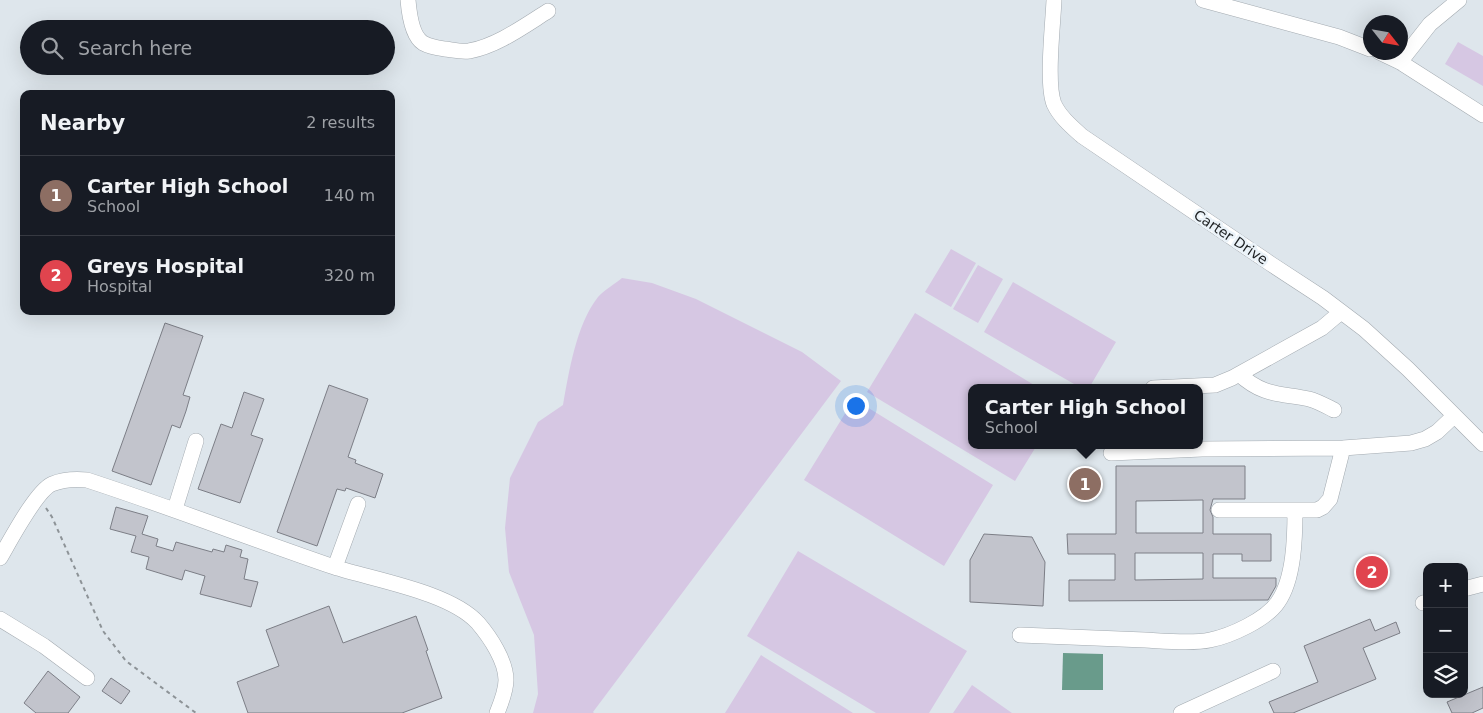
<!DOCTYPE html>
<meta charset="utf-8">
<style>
:root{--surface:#171b24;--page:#20242c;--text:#f1f3f6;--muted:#9ea1a6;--line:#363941;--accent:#0b8043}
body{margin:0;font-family:"DejaVu Sans",sans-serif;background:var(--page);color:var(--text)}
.controls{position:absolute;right:15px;bottom:15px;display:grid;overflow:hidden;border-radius:10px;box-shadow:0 5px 20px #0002}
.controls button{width:45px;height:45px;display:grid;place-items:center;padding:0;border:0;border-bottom:1px solid var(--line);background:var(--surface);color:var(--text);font:25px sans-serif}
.compass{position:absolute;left:1363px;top:15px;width:45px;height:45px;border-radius:50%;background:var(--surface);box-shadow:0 5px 20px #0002;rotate:121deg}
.you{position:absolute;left:855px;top:405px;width:18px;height:18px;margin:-12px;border:4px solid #fff;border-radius:50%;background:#1a73e8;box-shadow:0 0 0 8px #1a73e833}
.badge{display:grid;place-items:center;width:32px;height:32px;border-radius:50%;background:var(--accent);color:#fff;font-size:16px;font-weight:700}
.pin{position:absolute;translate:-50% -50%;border:2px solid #fff;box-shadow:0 1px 5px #0006}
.popup{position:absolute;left:968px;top:384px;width:235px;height:65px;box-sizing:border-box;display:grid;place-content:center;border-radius:10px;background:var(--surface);filter:drop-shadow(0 1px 4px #0005);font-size:16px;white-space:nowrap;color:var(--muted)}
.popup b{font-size:19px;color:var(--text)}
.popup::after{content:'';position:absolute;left:50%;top:100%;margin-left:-10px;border:10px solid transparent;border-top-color:var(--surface)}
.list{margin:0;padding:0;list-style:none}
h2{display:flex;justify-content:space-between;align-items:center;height:65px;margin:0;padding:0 20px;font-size:21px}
h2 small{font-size:16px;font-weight:400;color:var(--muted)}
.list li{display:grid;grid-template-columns:32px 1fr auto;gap:15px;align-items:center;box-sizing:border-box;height:80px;padding:0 20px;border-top:1px solid var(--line)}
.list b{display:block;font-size:19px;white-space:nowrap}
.list p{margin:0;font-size:16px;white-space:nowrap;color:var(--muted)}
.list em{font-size:16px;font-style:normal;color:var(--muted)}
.icon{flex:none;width:28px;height:28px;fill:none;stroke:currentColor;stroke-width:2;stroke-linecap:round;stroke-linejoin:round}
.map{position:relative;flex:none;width:1483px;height:713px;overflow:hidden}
.search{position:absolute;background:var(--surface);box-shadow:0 5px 20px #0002;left:20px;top:20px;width:375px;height:55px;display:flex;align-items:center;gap:12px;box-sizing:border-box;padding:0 18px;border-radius:28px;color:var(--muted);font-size:19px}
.panel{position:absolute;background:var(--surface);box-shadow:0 5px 20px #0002;left:20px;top:90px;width:375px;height:225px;border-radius:10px}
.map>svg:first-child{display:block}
.green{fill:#d6c7e3}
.water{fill:#699b8b}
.building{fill:#c2c4cc;stroke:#7c7e86;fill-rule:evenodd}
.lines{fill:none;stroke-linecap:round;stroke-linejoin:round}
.minor-casing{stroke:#a3aab0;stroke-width:16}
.path{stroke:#8d9397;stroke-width:2;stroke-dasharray:4 4;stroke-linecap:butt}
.minor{stroke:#fff;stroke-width:15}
.labels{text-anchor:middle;stroke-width:5;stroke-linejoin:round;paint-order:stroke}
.street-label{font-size:14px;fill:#1d2022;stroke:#ebf3f9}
</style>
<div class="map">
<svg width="1483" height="713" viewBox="0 0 1483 713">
<rect width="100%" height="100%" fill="#dee6ec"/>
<path class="green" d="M1458,42l25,14v30l-38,-22z
M951,249l25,14 -25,44 -26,-15z
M978,265l25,14 -25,44 -25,-14z
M622,278l30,5 44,16 106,53 39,29 -248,331 1,1h-61l5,-19 -4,-59 -25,-63 -4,-44 5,-50 28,-56 25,-17c6,-33 13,-80 35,-108 6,-7 17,-13 24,-19z
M1013,282l103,60 -27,46h-8l-97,-56z
M915,313l124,75h-68v57h66l-22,36 -148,-89z
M854,399l139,86 -49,81 -140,-86z
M798,551l169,100 -38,62h-53l-129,-77z
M761,655l92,58h-128z
M972,685l40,28h-59z"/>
<path class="water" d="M1063,653l40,1v36h-41z"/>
<path class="building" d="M165,323l38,13 -20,59 7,2 -4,14 -6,17 -8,-3 -21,60 -39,-14z
M329,385l39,14 -20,58 8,3 -1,3 28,11 -8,24 -29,-10 -1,3 -8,-2 -20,57 -40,-14z
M244,392l20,7 -13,36 12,4 -23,64 -42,-14 23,-65 11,4z
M1116,466h129v33h-32l-3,11 3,7v17h58v27h-29v-7h-29v24h63v8l-8,14 -199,1v-21h46v-26h-47l-1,-20h49zM1203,500v33h-67v-32zM1135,553h68v26l-68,1z
M116,507l32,9 -6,18 16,5 -2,7 17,5 3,-9 36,10 1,-3 11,3 2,-7 16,5 -2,7 8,2 -4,20 14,3 -7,25 -51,-13 5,-18 -20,-6 -3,10 -36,-11 3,-12 -18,-5 5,-16 -26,-7z
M984,534l48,3 13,25 -2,44 -73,-4v-42z
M329,606l14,37 73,-27 12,34 -2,1 16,47 -40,15h-154l-11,-31 42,-16 -13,-36z
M1370,619l5,12 21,-9 4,11 -37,15 13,31 -83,34h-19l-5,-11 49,-20 -14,-36z
M48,671l32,26 -12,16h-32l-12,-10z
M111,678l19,13 -9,13 -19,-13z
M1483,687v21l-11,5h-20l-5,-11z"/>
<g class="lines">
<g class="minor-casing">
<path id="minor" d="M408,0c1,12 4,36 15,43 7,4 15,5 22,6 8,1 16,3 24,2 28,-5 55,-25 79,-40
M1054,0c-1,24 -8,84 0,104 6,13 18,23 28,32l189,128 52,34 41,31 44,40 75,75
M1203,0l136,37 31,12
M1379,52l21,10 83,53
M1400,62l30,-38 29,-24
M1239,374c24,22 40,19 70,25 8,2 17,7 25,11
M1153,388l62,-3 17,-7 90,-50 19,-16
M1111,453l91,-4 141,-1 68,-5 14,-4 12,-7 17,-16
M175,509l21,-68
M1219,510h98l6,-3 7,-8 13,-51
M0,558c10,-17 36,-67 52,-74 12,-5 24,-5 35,-4 83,27 165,59 247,87 40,13 116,25 144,56 12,14 28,38 28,57 0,11 -5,23 -9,33
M335,567l23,-63
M1464,589l19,-5
M1423,603l4,-1
M0,619l44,27 43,32
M1020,635c42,2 83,3 125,5 19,1 47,4 65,0 20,-4 56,-20 68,-38 16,-23 17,-64 17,-92
M1181,713l92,-42"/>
</g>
<path class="path" d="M46,508l6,9 51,114 23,30 70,52"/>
<use href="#minor" class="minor"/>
</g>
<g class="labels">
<g class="street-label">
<text transform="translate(1231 237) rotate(34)" y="5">Carter Drive</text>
</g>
</g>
</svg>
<div class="controls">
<button>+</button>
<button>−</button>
<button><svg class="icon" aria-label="layers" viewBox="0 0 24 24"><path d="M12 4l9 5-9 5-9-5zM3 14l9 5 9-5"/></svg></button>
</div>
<svg class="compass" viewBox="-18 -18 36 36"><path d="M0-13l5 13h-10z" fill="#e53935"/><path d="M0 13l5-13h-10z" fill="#9ea1a6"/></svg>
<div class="you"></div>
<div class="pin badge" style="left:1085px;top:484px;background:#8d6e63">1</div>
<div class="popup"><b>Carter High School</b>School</div>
<div class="pin badge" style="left:1372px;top:572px;background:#e0444e">2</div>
<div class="search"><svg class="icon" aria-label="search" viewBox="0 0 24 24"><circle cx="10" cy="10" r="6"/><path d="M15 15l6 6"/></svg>Search here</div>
<section class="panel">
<h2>Nearby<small>2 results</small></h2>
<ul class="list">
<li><span class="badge" style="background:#8d6e63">1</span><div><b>Carter High School</b><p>School</p></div><em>140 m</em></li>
<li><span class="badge" style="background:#e0444e">2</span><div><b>Greys Hospital</b><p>Hospital</p></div><em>320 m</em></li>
</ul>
</section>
</div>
